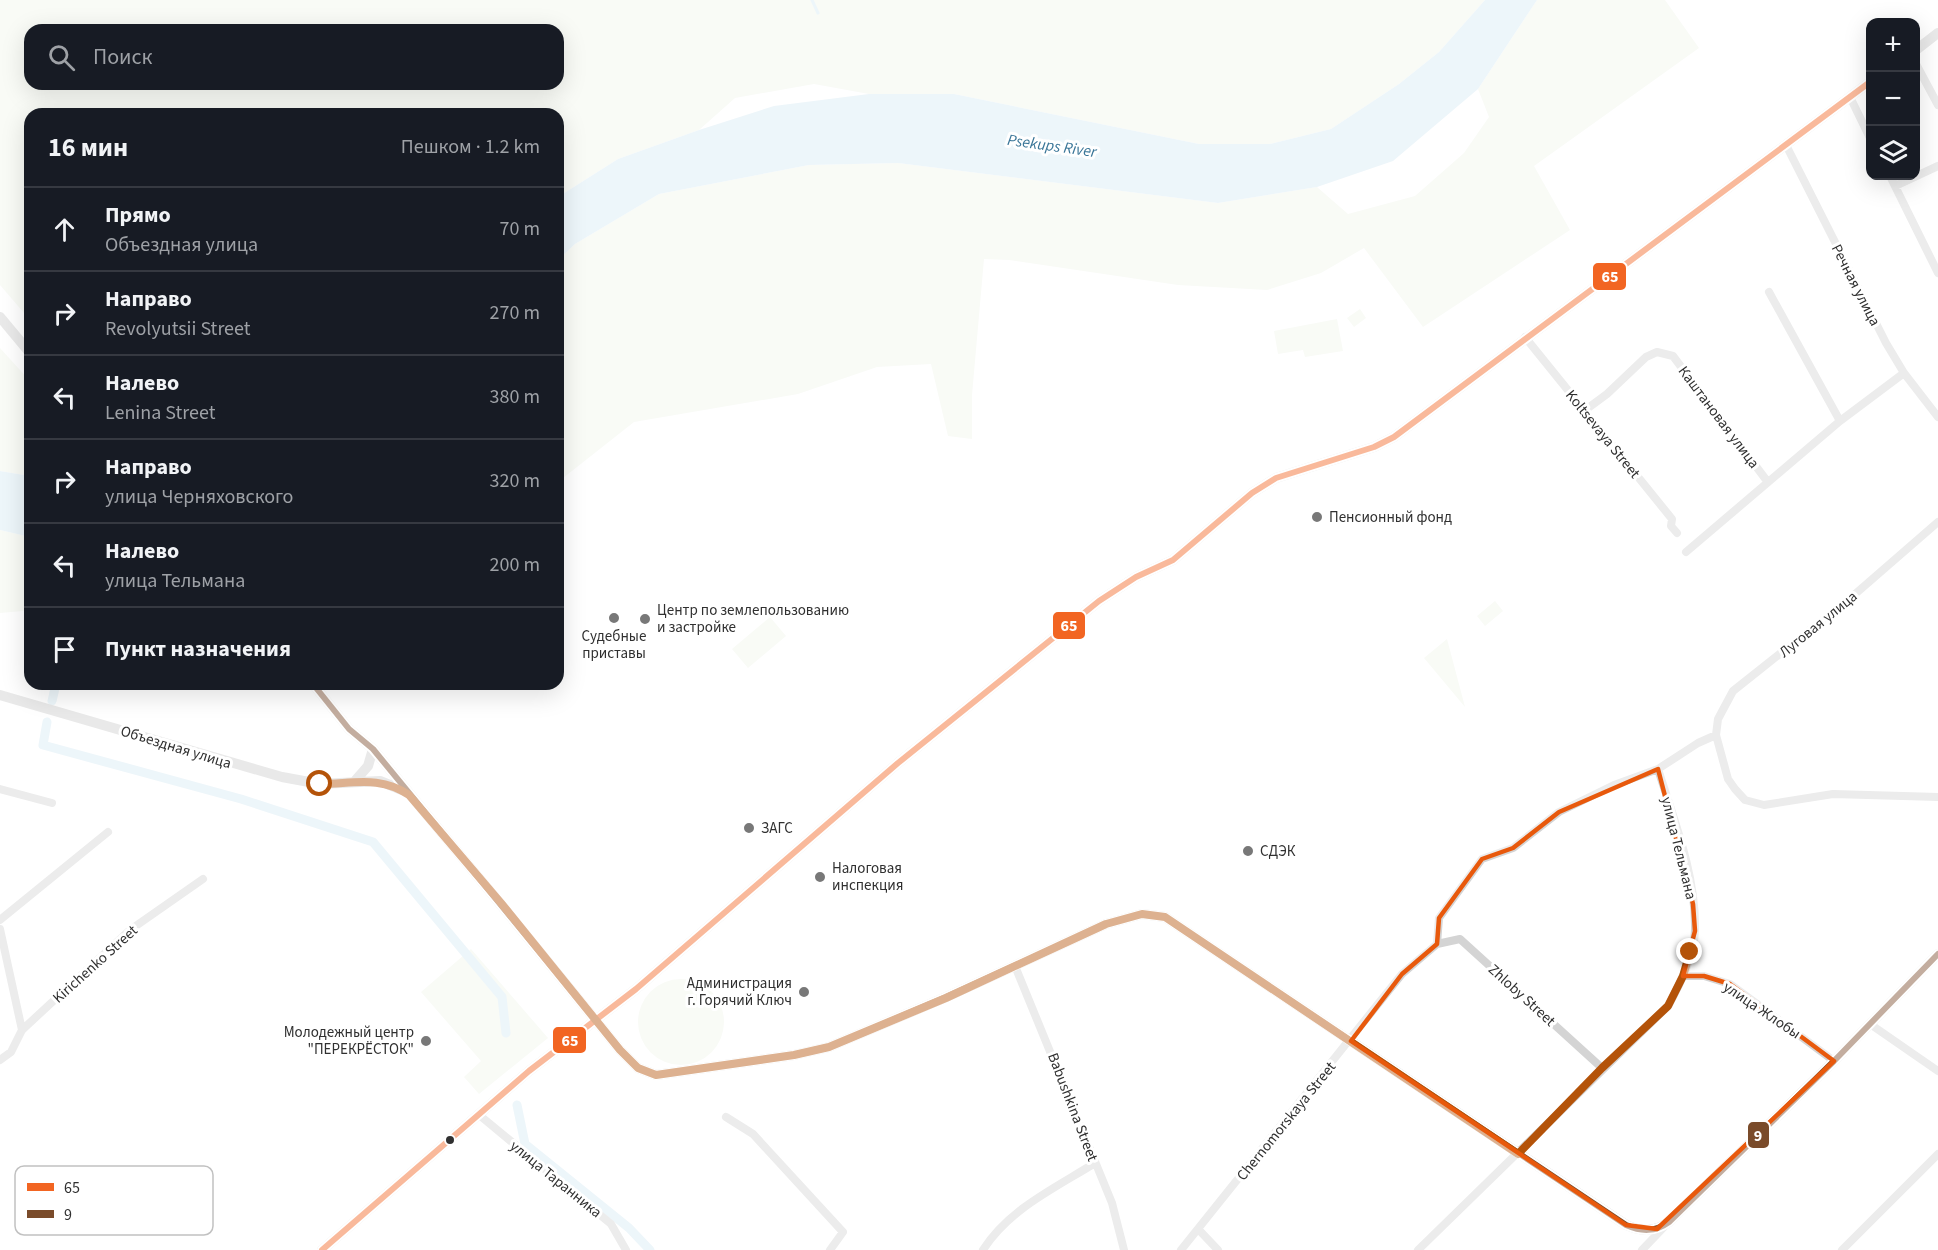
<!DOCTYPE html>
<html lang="ru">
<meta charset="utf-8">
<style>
:root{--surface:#171b24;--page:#242831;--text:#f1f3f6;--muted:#9ea1a6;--line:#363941}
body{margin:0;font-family:"Source Sans 3",sans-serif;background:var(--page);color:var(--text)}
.controls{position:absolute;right:18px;top:18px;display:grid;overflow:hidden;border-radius:12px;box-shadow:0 6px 24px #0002}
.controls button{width:54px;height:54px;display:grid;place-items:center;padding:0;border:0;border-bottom:2px solid var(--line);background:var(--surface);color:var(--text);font:30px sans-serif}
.stop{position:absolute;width:18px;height:18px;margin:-14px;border:4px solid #b45309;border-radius:50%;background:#fff}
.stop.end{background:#b45309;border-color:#fff;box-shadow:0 2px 6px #0008}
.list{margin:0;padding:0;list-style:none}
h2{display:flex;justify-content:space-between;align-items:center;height:78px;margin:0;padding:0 24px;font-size:26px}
h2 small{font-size:20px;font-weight:400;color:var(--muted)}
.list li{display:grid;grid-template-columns:39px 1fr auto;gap:18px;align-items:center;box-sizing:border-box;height:84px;padding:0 24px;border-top:2px solid var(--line)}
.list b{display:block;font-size:22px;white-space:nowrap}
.list p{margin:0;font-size:20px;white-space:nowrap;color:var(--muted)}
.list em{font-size:20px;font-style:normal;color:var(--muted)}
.icon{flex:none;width:33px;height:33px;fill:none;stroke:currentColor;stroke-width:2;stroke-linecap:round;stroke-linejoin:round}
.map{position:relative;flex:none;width:1938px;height:1250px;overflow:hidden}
.search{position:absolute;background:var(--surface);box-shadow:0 6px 24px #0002;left:24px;top:24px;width:540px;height:66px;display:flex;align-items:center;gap:15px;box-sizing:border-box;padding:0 21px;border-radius:18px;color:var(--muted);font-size:22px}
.panel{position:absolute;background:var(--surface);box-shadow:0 6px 24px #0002;left:24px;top:108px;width:540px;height:582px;border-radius:18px}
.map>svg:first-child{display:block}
.green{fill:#f1f5ec;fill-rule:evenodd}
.water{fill:#d8eaf3}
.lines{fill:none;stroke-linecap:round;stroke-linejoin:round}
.stream{stroke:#d8eaf3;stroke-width:3}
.canal{stroke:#d8eaf3;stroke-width:9}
.street{stroke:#d4d4d4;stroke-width:8}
.secondary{stroke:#cecece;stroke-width:10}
.bus-1-casing{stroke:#fff;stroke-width:10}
.bus-2-casing{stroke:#fff;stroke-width:10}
.bus-1{stroke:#f26522;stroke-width:6}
.bus-2{stroke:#7a4b2a;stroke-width:6}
.route{stroke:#b45309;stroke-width:8}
.marked{fill:none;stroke:#e8590c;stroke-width:4.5;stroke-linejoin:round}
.poi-dot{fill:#787878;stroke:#fff;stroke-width:2}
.bus-dot{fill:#303030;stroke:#fff;stroke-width:2}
.labels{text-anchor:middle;stroke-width:6;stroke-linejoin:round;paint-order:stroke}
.street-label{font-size:15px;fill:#303030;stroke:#fff}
.poi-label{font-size:15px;fill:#303030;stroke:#fff;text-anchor:start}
.water-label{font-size:16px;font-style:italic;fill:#397597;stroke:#fff}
.key{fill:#fff;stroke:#c1c1c1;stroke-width:1.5}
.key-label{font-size:16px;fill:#303030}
.line-badge{stroke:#fff;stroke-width:2}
.badge-label{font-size:16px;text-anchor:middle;font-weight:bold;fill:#fff}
</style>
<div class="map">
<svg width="1938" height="1250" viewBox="0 0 1938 1250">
<rect width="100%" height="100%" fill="#fff"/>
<path class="green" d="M0,0h1485l-46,52 -40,32 -68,45 -61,15h-71l-245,-50h-85l-55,-10 -79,14 -36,32 -81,29 -60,38v-83h-528v206l-30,-35zM30,30h528v54h-528z
M1537,0h128l34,48 -165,118 36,64 -147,97 -59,-79 -43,25 -54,17 -89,-5 -169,-25 -25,-1 -12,136v44l-24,-3 -17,-72 -54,3 -79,27 -164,28 -76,60v-222l17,-16 84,-50 150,-29 89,-2 320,40 99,-16 31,27 67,-18 49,-43 25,-36 -11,-28z
M1360,309l6,9 -12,9 -7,-9z
M1337,319l6,32 -38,6 -2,-7 -25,4 -4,-23z
M0,348l30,33v95l-30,-5z
M0,530l30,7v70l-7,4 -23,2z
M1495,601l8,10 -18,15 -8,-10z
M770,617l16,19 -38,32 -16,-19z
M1447,639l18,68 -41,-49z
M471,949l77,89 -69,56 -15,-17 17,-16 -60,-69z
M638 1022a43 43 0 1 1 86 0a43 43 0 1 1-86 0Z"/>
<path class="water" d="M1485,0h52l-59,89 -85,72 -76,26 -99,16 -320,-40 -89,2 -150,29 -84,50 -17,16v-63l60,-38 81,-29 75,-24 95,-12h85l245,50h71l61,-15 68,-45 40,-32z
M0,471l30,5v61l-30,-7z"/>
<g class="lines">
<path class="stream" d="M812,0l6,13"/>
<path class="canal" d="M52,701l4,-17
M47,722l-4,23 198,54 132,43 129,155 4,36
M517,1105l8,39 104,84 21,22"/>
<path class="street" d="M1916,64l22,41
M1850,97l20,41
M1786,145l100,198 18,30 34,44
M1890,176l48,97
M1895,186l43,-20
M1769,292l71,129
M1525,337l147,182 -1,7 6,7
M1584,411l23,-17 39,-37 11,-5 16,4 94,125
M1938,522l-84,73 -121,96 -15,28 -2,16 12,44 7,10 10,11 19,5 69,-11 105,3
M1686,552l154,-131 64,-48
M0,789l52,14
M0,920l108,-88
M0,929l22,101
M1437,944l23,-5 142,129
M1015,966l97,237 12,47
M1683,976h21l26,8 104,77
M1870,1024l68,47
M0,1060l11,-8 11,-22 108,-100 73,-51
M478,1114l133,110 15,26
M726,1117l27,17 90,98 -13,18
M1199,1230l19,20
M983,1250c26,-41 72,-62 112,-87
M1181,1250l221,-276 35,-30 2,-26 43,-59 31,-11 46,-36 55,-27 44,-16 40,-26 18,-8
M1418,1250l250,-244c12,-22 27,-51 27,-77 1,-54 -21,-109 -37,-160
M1642,1250l22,-23
M1842,1250l96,-96"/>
<path class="secondary" d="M1916,50l22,-17
M0,317l30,36
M313,684l36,45 24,20 247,301 18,18 18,7 138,-20 35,-8 117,-50 160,-73 36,-10 23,3 461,308c16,7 29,7 43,-3l165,-161 104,-107
M0,695l282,82 38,7 60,-3 22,9
M354,782l14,-16 5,-17
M322,1250l207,-179 107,-82 262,-226 201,-162 37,-24 37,-17 79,-67 24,-15 98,-31 20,-10 476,-355"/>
<g class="bus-1-casing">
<path id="bus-1" d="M322,1250l207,-179 107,-82 262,-226 201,-162 37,-24 37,-17 79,-67 24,-15 98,-31 20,-10 476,-355"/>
</g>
<g class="bus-2-casing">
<path id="bus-2" d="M313,684l36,45 24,20 247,301 18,18 18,7 138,-20 35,-8 117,-50 160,-73 36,-10 23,3 461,308c16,7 29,7 43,-3l165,-161 104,-107"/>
</g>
<use href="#bus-1" class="bus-1"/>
<use href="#bus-2" class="bus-2"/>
</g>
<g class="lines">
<path class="route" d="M320,784c32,0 60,-9 89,11l92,108 119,147 18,18 18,7 138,-20 35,-8 117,-49 160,-74 36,-10 23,3 353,237 84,-86 66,-62 15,-30 7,-24"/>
</g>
<path d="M0 0H1938V1250H0ZM1658,769l35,135 2,27 -12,45h21l26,8 104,77 -177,168 -31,-4 -275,-184 51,-67 35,-30 2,-26 43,-59 31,-11 46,-36z" fill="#fff" fill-opacity=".55" fill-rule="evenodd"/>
<path class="marked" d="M1658,769l35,135 2,27 -12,45h21l26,8 104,77 -177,168 -31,-4 -275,-184 51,-67 35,-30 2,-26 43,-59 31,-11 46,-36z"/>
<g class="poi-dot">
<circle cx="1317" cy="517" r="6"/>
<circle cx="614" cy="618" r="6"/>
<circle cx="645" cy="619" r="6"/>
<circle cx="749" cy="828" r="6"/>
<circle cx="1248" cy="851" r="6"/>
<circle cx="820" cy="877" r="6"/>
<circle cx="804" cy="992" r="6"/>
<circle cx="426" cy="1041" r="6"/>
</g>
<circle class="bus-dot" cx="450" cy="1140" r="5"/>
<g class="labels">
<g class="street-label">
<text transform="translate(1856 285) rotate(63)" y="5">Речная улица</text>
<text transform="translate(1719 417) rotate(53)" y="5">Каштановая улица</text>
<text transform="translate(1603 434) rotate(51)" y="5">Koltsevaya Street</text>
<text transform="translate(1818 624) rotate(-39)" y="5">Луговая улица</text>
<text transform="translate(176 747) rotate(17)" y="5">Объездная улица</text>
<text transform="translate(1679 848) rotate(76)" y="5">улица Тельмана</text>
<text transform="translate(95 964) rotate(-42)" y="5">Kirichenko Street</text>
<text transform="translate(1522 995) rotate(42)" y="5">Zhloby Street</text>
<text transform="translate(1762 1010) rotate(34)" y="5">улица Жлобы</text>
<text transform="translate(1073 1107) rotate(69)" y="5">Babushkina Street</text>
<text transform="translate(1286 1121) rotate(-51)" y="5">Chernomorskaya Street</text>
<text transform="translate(556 1179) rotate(39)" y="5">улица Таранника</text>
</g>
<g class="poi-label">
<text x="1329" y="522">Пенсионный фонд</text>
<text x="657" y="615">Центр по землепользованию<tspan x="657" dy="17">и застройке</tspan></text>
<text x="614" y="641" text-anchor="middle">Судебные<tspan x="614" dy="17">приставы</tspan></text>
<text x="761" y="833">ЗАГС</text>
<text x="1260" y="856">СДЭК</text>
<text x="832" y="873">Налоговая<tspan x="832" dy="17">инспекция</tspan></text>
<text x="792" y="988" text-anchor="end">Администрация<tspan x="792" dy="17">г. Горячий Ключ</tspan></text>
<text x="414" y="1037" text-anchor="end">Молодежный центр<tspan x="414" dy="17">"ПЕРЕКРЁСТОК"</tspan></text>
</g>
<g class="water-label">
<text transform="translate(1052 145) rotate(8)" y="6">Psekups River</text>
</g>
</g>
<rect x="15" y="1166" width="198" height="69" rx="9" class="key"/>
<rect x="27" y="1183" width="27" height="8" fill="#f26522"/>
<rect x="27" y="1210" width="27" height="8" fill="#7a4b2a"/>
<g class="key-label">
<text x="64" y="1193">65</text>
<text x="64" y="1220">9</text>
</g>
<g class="line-badge">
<rect x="1592" y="262" width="35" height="29" rx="6" fill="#f26522"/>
<rect x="1052" y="611" width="34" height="29" rx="6" fill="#f26522"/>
<rect x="552" y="1026" width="35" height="28" rx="6" fill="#f26522"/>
<rect x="1747" y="1121" width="23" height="28" rx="6" fill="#7a4b2a"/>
</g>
<g class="badge-label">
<text x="1610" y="282">65</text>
<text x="1069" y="631">65</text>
<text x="570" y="1046">65</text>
<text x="1758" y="1141">9</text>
</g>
</svg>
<div class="controls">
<button>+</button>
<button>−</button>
<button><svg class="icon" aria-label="layers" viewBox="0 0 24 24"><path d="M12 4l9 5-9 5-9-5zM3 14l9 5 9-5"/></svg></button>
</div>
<div class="stop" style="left:320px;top:784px"></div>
<div class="stop end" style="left:1690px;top:952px"></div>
<div class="search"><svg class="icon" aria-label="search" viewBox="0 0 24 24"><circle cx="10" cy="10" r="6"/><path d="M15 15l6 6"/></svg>Поиск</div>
<section class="panel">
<h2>16 мин<small>Пешком · 1.2 km</small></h2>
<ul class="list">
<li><svg class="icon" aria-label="ahead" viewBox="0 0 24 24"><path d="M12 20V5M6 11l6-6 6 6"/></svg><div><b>Прямо</b><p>Объездная улица</p></div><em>70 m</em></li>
<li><svg class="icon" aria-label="right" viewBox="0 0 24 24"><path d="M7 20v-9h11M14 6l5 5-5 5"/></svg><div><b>Направо</b><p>Revolyutsii Street</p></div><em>270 m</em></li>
<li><svg class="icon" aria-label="left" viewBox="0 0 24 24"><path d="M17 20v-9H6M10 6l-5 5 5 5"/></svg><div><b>Налево</b><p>Lenina Street</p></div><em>380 m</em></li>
<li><svg class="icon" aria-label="right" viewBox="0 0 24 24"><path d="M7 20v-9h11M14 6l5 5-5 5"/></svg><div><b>Направо</b><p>улица Черняховского</p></div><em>320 m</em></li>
<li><svg class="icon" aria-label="left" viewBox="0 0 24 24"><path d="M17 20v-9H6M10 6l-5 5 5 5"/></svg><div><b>Налево</b><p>улица Тельмана</p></div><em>200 m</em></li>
<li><svg class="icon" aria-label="arrive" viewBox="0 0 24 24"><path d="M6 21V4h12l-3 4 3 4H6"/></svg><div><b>Пункт назначения</b></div></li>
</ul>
</section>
</div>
